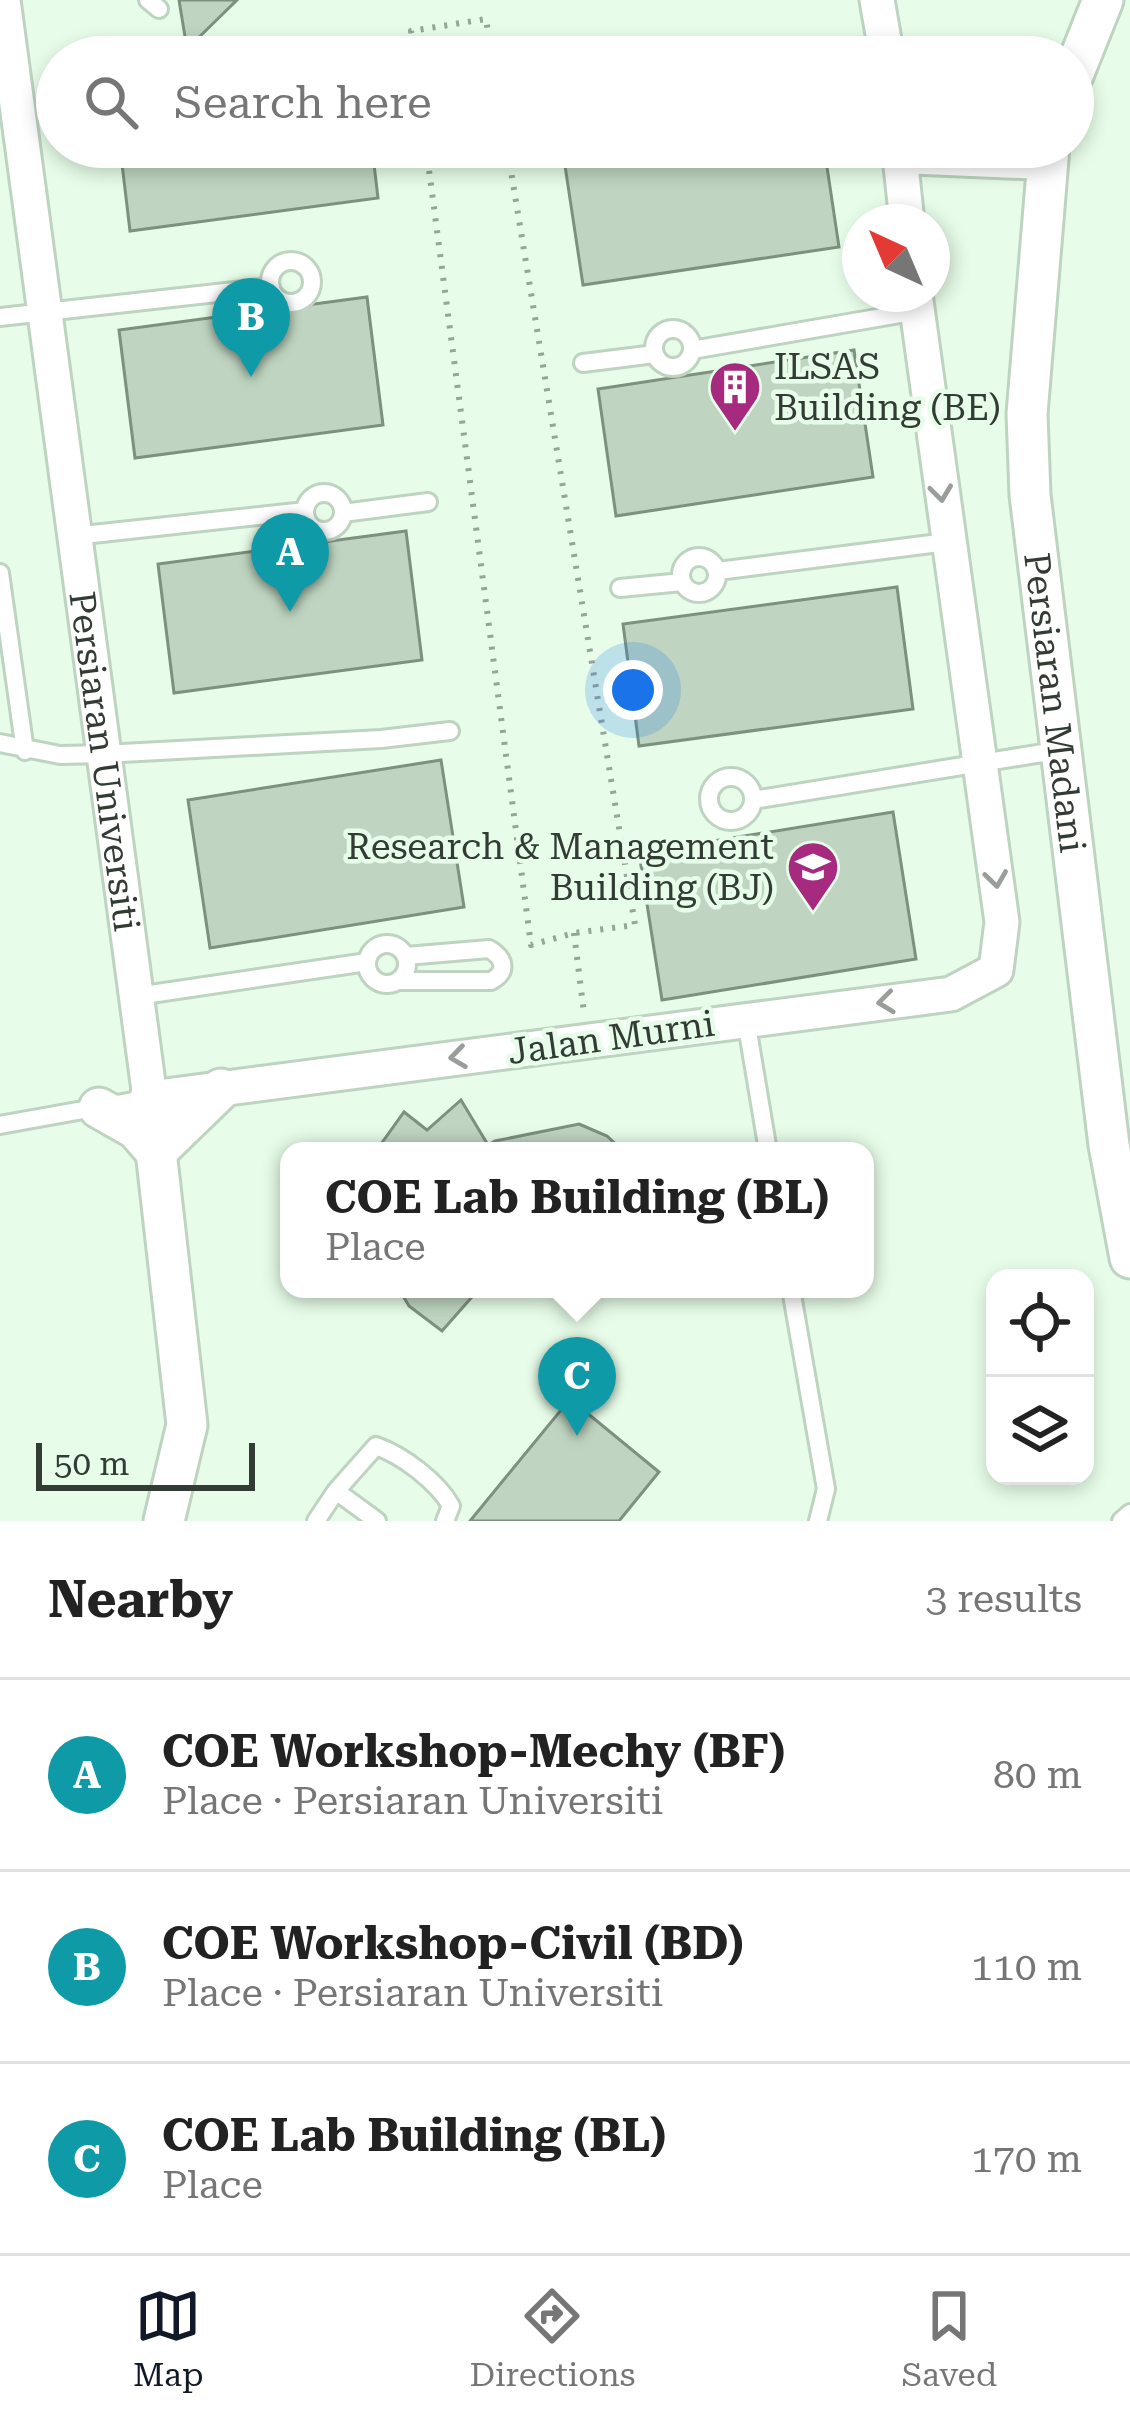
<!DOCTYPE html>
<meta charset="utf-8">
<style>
:root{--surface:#fff;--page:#f2f2f2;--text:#222;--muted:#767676;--line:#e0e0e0;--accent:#111827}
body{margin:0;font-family:"Roboto Serif",serif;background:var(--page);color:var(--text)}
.controls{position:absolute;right:36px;bottom:36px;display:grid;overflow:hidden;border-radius:24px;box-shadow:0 6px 18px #0003}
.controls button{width:108px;height:108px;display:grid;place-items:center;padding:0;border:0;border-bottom:3px solid var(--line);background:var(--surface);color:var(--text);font:60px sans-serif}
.compass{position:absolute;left:842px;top:204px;width:108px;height:108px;border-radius:50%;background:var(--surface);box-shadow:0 6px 18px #0003;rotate:316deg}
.scale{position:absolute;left:36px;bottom:30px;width:219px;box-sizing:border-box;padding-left:12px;border:6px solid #333c34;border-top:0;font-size:33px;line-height:42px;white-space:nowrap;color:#333c34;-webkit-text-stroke:9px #e7fde9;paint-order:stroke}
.you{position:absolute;left:633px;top:690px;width:42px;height:42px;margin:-30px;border:9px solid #fff;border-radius:50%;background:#1a73e8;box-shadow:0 0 0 18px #1a73e833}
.badge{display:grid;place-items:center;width:78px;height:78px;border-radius:50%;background:var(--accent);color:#fff;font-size:39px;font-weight:700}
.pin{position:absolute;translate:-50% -99px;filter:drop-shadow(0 3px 6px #0008)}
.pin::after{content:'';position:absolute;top:63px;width:42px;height:36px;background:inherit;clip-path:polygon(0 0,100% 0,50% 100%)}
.popup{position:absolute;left:280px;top:1142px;width:594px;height:156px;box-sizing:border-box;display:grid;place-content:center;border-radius:24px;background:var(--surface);filter:drop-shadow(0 3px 9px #0005);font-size:39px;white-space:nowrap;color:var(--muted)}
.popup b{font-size:45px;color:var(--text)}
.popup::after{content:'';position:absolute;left:50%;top:100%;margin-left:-24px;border:24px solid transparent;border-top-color:var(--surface)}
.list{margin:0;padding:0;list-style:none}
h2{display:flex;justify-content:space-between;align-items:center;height:156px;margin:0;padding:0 48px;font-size:51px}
h2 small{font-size:39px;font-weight:400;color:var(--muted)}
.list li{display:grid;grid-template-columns:78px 1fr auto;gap:36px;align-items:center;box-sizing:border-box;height:192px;padding:0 48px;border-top:3px solid var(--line)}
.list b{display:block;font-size:45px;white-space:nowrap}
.list p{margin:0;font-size:39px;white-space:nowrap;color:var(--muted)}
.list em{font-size:39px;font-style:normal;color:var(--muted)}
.icon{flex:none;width:66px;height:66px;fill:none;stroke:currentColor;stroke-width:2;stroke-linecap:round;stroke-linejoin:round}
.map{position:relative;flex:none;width:1130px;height:1521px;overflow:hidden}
.search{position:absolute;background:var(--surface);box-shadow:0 6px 18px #0003;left:36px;right:36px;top:36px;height:132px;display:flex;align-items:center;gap:30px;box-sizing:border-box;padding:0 42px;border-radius:66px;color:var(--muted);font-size:45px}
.sheet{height:732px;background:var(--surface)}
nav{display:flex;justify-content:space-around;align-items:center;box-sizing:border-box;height:168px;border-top:3px solid var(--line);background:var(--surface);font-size:33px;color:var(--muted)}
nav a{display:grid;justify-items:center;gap:6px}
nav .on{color:var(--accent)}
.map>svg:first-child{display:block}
.building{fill:#bfd5c1;stroke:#7d917f;stroke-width:3}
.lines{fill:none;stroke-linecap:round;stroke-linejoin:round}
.service-casing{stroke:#bed3c0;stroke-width:22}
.minor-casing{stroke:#bed3c0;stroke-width:39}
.tertiary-casing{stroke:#bed3c0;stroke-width:45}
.path{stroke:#95a597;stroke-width:6;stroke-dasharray:3 9;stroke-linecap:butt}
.service{stroke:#fff;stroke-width:16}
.minor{stroke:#fff;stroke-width:33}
.tertiary{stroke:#fff;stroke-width:39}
.oneway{stroke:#999e9a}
.labels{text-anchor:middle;stroke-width:9;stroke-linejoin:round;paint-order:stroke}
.poi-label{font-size:36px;fill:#333c34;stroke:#e7fde9;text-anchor:start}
.street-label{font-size:36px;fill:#333c34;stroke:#e7fde9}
</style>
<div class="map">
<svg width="1130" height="1521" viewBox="0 0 1130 1521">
<rect width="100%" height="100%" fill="#e7fde9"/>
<path class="building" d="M179,0h58l-50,49z
M120,147h252l6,51 -248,33z
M641,147h183l15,100 -256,38 -19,-126z
M367,297l16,128 -248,33 -16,-128z
M854,350l19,127 -257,39 -18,-127z
M406,531l16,129 -248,33 -16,-129z
M897,587l16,122 -274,37 -16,-122z
M441,760l23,147 -254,41 -22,-148z
M893,812l23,147 -254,41 -23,-147z
M461,1100l27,45 -10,6h-102l28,-39 23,18z
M579,1124l28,12 16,15h-145l17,-10z
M399,1289h80l-37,42 -33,-25z
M570,1399l89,73 -40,49h-149z"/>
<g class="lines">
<g class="service-casing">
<path id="service" d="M148,0l11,9
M901,165l144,6
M270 282a21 21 0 1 1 42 0a21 21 0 1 1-42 0Z
M0,317l271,-30
M654 348a19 19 0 1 1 38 0a19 19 0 1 1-38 0Z
M692,350l225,-39
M583,363l72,-9
M305 512a19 19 0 1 1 38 0a19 19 0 1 1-38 0Z
M343,513l85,-11
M74,536l231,-25
M681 575a18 18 0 1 1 36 0a18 18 0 1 1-36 0Z
M718,571l229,-29
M0,573l25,178
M620,588l62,-6
M0,743l60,12 44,-1 277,-15 69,-8
M709 799a22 22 0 1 1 44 0a22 22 0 1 1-44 0Z
M753,800l308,-50
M367 964a20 20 0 1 1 40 0a20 20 0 1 1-40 0Z
M398,981h93c17,-9 14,-23 -2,-32l-83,7
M137,996l230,-34
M746,1020l22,131
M0,1125l150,-27
M791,1289l35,200 -8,32
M336,1491l41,30
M316,1521l20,-30 40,-45c26,9 62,36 75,60l-6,15
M1121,1521l9,-8"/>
</g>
<g class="minor-casing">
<g id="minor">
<path id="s1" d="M3,0l147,1098 801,-104 45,-24 6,-48 -87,-628"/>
<path d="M877,0l10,57"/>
<path d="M899,147l8,75"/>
</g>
</g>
<g class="tertiary-casing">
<g id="tertiary">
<path d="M1073,75l30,-75"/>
<path id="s2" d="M1049,147l-22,267 3,81 79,650 21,113"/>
<path d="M150,1098l37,327 -23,96"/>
<path d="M99,1108l37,21 20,23"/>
<path d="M156,1152l65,-63"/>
</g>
</g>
<path class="path" d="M415,57l-4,-26 75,-12 6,38
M426,147l105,798 43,-12 61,-8 -128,-778
M574,933l10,80"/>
<use href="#service" class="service"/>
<use href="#minor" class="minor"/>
<use href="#tertiary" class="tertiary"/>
</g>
<defs><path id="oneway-chevron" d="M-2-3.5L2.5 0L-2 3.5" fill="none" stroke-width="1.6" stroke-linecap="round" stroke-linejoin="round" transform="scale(3)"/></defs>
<g class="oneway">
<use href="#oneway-chevron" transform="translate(941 493) rotate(83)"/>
<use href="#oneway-chevron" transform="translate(996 879) rotate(82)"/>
<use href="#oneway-chevron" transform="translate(886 1002) rotate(173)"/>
<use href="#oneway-chevron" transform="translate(458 1057) rotate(172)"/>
</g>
<defs>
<g id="building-pin" transform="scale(2.7)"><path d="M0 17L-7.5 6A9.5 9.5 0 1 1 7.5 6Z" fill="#a62a7d" stroke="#e7fde9"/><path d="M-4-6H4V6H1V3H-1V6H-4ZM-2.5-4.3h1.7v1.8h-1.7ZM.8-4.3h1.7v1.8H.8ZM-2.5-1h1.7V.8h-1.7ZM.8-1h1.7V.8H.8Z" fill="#fff"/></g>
<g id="university-pin" transform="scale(2.7)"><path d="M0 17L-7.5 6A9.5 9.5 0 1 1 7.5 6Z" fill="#a62a7d" stroke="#e7fde9"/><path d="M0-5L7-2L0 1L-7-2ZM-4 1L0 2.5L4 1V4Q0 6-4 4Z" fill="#fff"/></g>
</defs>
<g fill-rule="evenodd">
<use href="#building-pin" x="735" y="387"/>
<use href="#university-pin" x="813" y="867"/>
</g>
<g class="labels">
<g class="poi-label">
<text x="774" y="379">ILSAS<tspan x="774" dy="41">Building (BE)</tspan></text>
<text x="774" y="859" text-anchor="end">Research &amp; Management<tspan x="774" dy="41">Building (BJ)</tspan></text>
</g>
<g class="street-label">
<text dy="13" stroke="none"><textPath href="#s2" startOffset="558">Persiaran Madani</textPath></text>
<text dy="13" stroke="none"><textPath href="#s1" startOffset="768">Persiaran Universiti</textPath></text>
<text transform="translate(611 1037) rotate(-8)" y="13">Jalan Murni</text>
</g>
</g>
</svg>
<div class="controls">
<button><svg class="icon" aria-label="locate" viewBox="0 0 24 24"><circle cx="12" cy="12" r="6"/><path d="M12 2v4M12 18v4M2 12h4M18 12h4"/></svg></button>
<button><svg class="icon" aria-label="layers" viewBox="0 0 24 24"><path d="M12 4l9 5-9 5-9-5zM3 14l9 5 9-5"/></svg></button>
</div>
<svg class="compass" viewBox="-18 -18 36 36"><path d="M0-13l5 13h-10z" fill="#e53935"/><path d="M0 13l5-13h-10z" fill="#767676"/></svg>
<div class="scale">50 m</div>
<div class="you"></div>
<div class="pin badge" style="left:290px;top:612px;background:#0f9aa8">A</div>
<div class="pin badge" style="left:251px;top:377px;background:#0f9aa8">B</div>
<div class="pin badge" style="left:577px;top:1436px;background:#0f9aa8">C</div>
<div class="popup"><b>COE Lab Building (BL)</b>Place</div>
<div class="search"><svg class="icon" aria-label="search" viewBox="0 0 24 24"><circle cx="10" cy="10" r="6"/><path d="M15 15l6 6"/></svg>Search here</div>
</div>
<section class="sheet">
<h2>Nearby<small>3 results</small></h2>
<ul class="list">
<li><span class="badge" style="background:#0f9aa8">A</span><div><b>COE Workshop-Mechy (BF)</b><p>Place · Persiaran Universiti</p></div><em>80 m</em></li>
<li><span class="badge" style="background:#0f9aa8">B</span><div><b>COE Workshop-Civil (BD)</b><p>Place · Persiaran Universiti</p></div><em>110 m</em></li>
<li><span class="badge" style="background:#0f9aa8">C</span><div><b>COE Lab Building (BL)</b><p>Place</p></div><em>170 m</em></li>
</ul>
</section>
<nav>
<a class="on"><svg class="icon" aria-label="map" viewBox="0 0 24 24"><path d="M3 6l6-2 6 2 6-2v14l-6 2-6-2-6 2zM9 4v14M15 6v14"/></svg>Map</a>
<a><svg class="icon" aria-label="directions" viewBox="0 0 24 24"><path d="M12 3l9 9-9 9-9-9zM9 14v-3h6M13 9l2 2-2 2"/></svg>Directions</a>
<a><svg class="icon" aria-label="saved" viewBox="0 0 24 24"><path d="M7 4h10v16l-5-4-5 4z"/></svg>Saved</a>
</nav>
